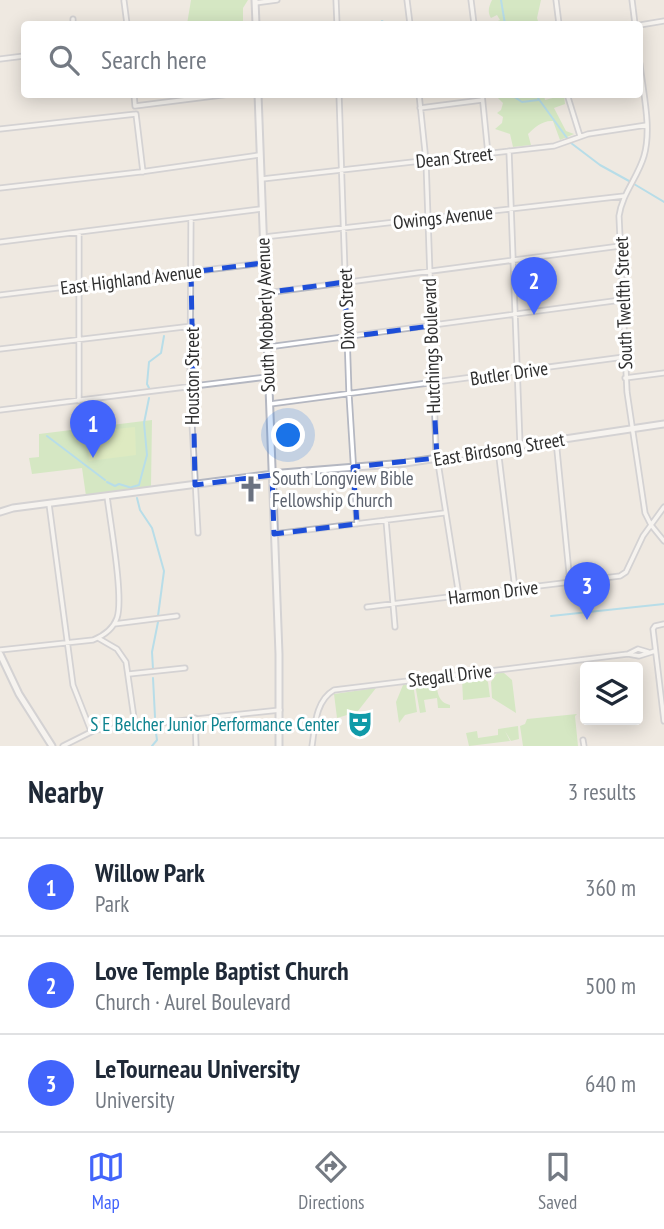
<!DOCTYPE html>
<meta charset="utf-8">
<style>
:root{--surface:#fff;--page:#f6f6f7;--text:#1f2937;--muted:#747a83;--line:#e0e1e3;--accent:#4264fb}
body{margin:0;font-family:"PT Sans Narrow",sans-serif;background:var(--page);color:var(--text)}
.controls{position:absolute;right:21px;bottom:21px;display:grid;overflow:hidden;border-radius:7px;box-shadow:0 4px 18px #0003}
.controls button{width:63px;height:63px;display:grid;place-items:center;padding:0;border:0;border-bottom:2px solid var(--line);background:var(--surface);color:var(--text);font:35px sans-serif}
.you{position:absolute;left:289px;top:436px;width:24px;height:24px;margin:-18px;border:5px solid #fff;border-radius:50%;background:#1a73e8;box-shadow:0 0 0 10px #1a73e833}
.badge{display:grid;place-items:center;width:46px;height:46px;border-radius:50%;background:var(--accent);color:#fff;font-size:23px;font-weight:700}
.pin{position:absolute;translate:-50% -58px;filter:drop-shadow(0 2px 4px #0008)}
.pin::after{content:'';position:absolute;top:37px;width:24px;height:21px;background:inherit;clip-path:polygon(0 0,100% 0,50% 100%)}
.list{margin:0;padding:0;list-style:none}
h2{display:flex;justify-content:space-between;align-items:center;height:91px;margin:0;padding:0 28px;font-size:30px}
h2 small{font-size:23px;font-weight:400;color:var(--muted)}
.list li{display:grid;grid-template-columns:46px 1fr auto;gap:21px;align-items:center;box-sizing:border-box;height:98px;padding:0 28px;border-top:2px solid var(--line)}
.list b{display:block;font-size:26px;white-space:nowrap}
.list p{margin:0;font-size:23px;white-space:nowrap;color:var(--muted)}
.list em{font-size:23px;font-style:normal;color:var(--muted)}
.icon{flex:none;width:38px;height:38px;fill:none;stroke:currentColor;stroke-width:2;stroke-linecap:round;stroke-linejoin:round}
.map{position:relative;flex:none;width:664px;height:746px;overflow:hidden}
.search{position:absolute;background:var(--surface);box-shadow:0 4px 18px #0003;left:21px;right:21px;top:21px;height:77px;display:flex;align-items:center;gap:18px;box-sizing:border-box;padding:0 24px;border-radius:7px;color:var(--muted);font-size:26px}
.sheet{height:385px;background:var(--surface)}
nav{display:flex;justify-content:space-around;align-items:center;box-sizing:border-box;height:98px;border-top:2px solid var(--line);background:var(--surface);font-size:19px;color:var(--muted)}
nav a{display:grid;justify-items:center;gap:4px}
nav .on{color:var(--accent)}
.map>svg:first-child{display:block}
.green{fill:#b6e59e}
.pitch{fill:#c9ec9a}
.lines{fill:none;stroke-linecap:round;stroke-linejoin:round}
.stream{stroke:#75cff0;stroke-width:2}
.street-casing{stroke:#b4b7c1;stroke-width:7}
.secondary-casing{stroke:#b4b7c1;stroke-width:9}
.street{stroke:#fff;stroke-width:3.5}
.secondary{stroke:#fff;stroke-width:5}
.marked{fill:none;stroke:#1d4ed8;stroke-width:5;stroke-dasharray:14 9;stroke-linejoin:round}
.labels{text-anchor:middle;stroke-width:6;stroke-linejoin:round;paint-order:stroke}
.street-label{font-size:19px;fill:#2e2e2e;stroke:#fff}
.worship-label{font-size:19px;fill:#5b616d;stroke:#fff;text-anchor:start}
.culture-label{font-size:19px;fill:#0d838f;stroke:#fff;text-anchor:end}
</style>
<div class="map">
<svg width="664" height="746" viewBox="0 0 664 746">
<rect width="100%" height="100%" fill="#efe9e1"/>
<path class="green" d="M191,0h57l-5,8v16h-56z
M492,0h49l-4,18 2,6h-48l9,-4 -3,-5 -6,3c-4,-6 -2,-12 1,-18z
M486,95h20l2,2 2,-2h34l1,5 19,-5 1,9 -11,4 12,23 8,3 -14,6 -7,-19c-10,-1 -18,6 -25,13l3,11 -18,2 -3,-13 -15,-5 7,-6 1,-6 -6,-4 4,-3 2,-7 -7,-7 -10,1z
M152,420l-1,67 -65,9 -4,-28 -50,6 -3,-16 10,-1v-23z
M497,673h7l8,7 4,33 -24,-15 -1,-16z
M480,675l8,7 2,15 -27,3 -1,-21 5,2 -4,-4z
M435,681l5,2v4l-3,1c1,10 5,15 13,17v3h-12l-1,-10 -13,2 2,12 -6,1 -5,-29z
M413,683l4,29 -12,3 -6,8 -3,-21 7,-17z
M376,688l-22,28 -4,2 -3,-3 -10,3 -3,-24z
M577,714l-2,2 3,30h-55l-3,-20 5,-2 2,-5z
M518,726l1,13 -8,2 -6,-10 5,10 -41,5 -3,-13 11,-2 1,7 20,-3v-6z"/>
<path class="pitch" d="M135,427l1,28 -47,6 -2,-29z"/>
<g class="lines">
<path class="stream" d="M501,0l4,24
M382,21l5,3
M510,94l12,8 16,-2
M535,94l32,44
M571,143l29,22 29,16
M634,184l30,18
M149,388l-2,-4 2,-22 12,-9 3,-17
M47,436l58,44
M107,482l8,4 4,-2 13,4
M132,487l7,-2 8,-30 -3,-32 5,-25
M137,498l3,12 12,18 12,43 -6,45
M551,616l113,-12
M153,669l-1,-17 6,-30
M153,678l2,39
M152,746l5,-6 -2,-14"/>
<g class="street-casing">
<path id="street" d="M336,0l1,24
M407,0l3,24
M471,0l3,24
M556,0l3,24
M632,0l3,24
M124,1l3,23
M255,3l22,-3
M73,19v5
M640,25l24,-4
M0,59l24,-3
M640,64c3,29 12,64 4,92 -6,21 -22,38 -25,60l8,176 18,121 6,12 13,16
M134,94l1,12
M339,94l10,300 8,130
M419,94l7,67 10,289 23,146
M482,94l6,60
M567,94l13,42
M135,106l95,-12
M420,108l62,-8
M136,114l7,58
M0,129l136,-15
M509,151l11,294
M262,179l292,-33 34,-12 59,-9
M0,188l140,-16 119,-17
M191,218l-1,169 8,146
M79,233v168
M264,237l360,-41
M0,242l261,-33
M266,293l354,-47
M0,295l263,-32
M268,347l353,-47
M0,349l192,-23
M625,378l39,-5
M270,404l354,-47
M0,410l267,-33
M556,440l14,143
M498,449l17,140
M49,504l24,181 18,46
M386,520l9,107
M274,534l170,-21
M367,607l253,-31 6,-4 17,-36 21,-29
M114,624l63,-8
M664,624l-9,2 -2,3 11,92
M98,638l19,11 9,13 9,63
M0,650l93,-10c10,-4 20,-11 24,-22 7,-20 -7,-97 -10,-122
M628,654l11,2 16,-5
M129,674l56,-6
M195,718l1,28
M583,740l1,6
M63,746l32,-16 185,-20
M312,746c3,-19 3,-45 22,-56l294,-36 10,-5 10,3"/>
</g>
<g class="secondary-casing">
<path id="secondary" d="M255,0l1,24
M258,94l21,560v92
M0,512l13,-4 269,-35 123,-10 259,-39
M0,654l19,40 33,52"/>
</g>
<use href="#street" class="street"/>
<use href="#secondary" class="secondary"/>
</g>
<path d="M0 0H664V746H0ZM263,263l1,30 81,-11 2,55 83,-11 7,132 -84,9 4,57 -83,10 -2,-59 -77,10 -4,-213z" fill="#efe9e1" fill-opacity=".55" fill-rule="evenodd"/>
<path class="marked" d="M263,263l1,30 81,-11 2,55 83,-11 7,132 -84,9 4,57 -83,10 -2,-59 -77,10 -4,-213z"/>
<defs>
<g id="church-bare" transform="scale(2.1)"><path d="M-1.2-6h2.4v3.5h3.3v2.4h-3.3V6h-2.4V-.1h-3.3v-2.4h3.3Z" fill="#6b7280" stroke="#fff" stroke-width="2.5" paint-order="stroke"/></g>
<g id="theatre-bare" transform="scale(2.1)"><path d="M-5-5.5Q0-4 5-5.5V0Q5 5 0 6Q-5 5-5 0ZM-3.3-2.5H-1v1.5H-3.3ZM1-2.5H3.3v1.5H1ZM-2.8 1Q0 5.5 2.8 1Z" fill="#0f9aa8" stroke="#fff" stroke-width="2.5" paint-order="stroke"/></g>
</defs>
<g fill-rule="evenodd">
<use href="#church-bare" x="251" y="489"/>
<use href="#theatre-bare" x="360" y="724"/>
</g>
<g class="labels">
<g class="street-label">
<text transform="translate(454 157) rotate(-6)" y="7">Dean Street</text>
<text transform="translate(443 217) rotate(-6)" y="7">Owings Avenue</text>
<text transform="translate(131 279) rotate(-7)" y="7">East Highland Avenue</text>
<text transform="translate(623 303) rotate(-92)" y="7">South Twelfth Street</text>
<text transform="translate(346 309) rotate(-92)" y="7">Dixon Street</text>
<text transform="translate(265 315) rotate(-92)" y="7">South Mobberly Avenue</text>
<text transform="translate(431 346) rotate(-92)" y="7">Hutchings Boulevard</text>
<text transform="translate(509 373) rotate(-8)" y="7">Butler Drive</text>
<text transform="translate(192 376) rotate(-90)" y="7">Houston Street</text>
<text transform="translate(499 449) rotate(-9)" y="7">East Birdsong Street</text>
<text transform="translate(493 592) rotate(-7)" y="7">Harmon Drive</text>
<text transform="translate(450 675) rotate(-7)" y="7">Stegall Drive</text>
</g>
<g class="worship-label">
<text x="272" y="485">South Longview Bible<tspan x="272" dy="22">Fellowship Church</tspan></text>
</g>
<g class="culture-label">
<text x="339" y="731">S E Belcher Junior Performance Center</text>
</g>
</g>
</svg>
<div class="controls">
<button><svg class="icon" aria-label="layers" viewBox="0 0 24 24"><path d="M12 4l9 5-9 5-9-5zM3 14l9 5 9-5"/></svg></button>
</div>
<div class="you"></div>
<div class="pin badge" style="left:93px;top:458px">1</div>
<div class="pin badge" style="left:534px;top:315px">2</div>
<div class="pin badge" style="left:587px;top:620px">3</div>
<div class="search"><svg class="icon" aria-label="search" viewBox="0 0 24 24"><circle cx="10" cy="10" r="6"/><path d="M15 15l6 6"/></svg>Search here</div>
</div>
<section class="sheet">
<h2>Nearby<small>3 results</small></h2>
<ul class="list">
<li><span class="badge">1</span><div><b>Willow Park</b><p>Park</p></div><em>360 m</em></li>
<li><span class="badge">2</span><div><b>Love Temple Baptist Church</b><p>Church · Aurel Boulevard</p></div><em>500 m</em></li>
<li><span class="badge">3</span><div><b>LeTourneau University</b><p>University</p></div><em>640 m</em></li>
</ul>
</section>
<nav>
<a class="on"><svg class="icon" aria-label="map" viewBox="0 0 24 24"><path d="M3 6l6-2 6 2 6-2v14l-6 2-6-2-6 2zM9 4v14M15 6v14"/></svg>Map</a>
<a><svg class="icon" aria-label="directions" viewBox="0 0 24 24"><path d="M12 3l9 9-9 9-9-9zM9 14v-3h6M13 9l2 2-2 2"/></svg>Directions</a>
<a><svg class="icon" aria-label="saved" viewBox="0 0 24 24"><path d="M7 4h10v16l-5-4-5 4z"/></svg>Saved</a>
</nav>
